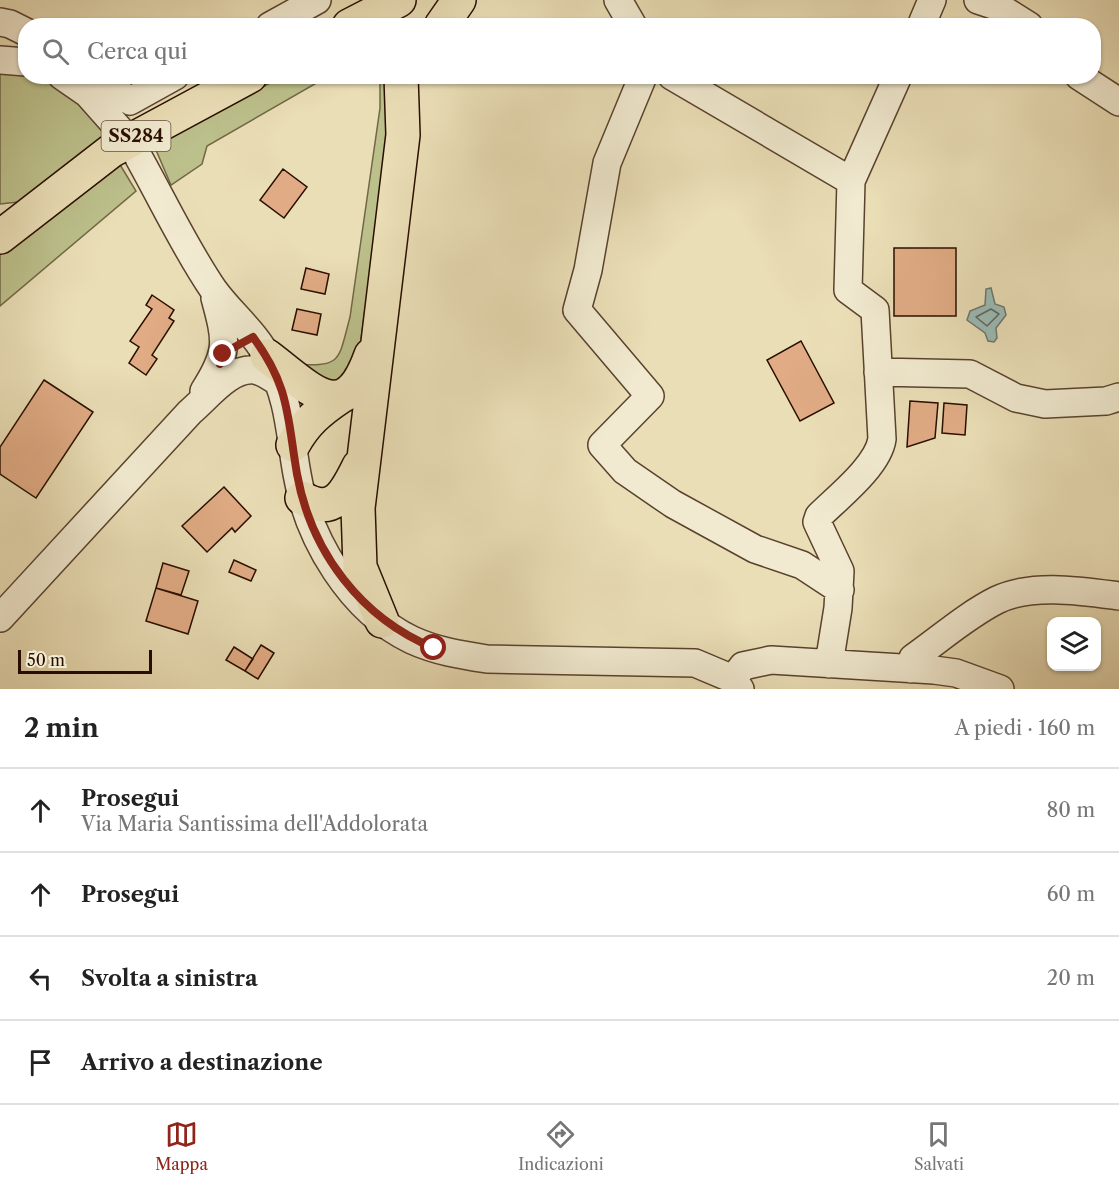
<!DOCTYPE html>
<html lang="it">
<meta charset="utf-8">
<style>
:root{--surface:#fff;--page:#f6f6f6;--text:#222;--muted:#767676;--line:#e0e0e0;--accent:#8f2418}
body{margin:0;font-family:"Libre Caslon Text",serif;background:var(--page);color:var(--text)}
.controls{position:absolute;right:18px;bottom:18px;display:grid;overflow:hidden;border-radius:12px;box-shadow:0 2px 4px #0004}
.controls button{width:54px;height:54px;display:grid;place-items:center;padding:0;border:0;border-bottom:2px solid var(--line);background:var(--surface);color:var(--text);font:30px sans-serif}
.scale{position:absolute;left:18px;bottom:15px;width:134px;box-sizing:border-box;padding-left:6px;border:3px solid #290e00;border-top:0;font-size:16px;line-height:21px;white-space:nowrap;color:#290e00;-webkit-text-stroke:4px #f1ead0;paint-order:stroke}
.stop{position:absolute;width:18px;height:18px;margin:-14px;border:4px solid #8f2418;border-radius:50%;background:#fff}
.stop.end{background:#8f2418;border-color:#fff;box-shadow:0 2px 6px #0008}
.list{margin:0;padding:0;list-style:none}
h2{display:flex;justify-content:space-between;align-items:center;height:78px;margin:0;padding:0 24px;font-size:26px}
h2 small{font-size:20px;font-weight:400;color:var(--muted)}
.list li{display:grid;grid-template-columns:39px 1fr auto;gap:18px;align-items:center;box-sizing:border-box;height:84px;padding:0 24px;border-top:2px solid var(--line)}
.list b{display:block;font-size:22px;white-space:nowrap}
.list p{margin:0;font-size:20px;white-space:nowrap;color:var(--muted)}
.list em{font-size:20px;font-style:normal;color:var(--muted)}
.icon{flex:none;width:33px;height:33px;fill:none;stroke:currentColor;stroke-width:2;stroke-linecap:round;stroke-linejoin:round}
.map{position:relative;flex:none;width:1119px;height:689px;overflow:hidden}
.search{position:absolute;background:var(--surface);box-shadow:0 2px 4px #0004;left:18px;right:18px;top:18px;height:66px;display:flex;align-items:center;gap:15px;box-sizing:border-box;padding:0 21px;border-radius:24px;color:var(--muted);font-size:22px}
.sheet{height:414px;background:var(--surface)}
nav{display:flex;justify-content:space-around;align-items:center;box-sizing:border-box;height:84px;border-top:2px solid var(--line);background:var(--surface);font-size:16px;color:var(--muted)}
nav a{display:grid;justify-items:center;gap:3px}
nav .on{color:var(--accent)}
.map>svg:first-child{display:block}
.green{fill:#bcc08b;stroke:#726746;stroke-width:1.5}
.water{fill:#9abbb7;stroke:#6d766e;stroke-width:1.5}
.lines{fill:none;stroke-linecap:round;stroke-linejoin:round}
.shore{stroke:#62645c;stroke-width:1.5}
.building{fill:#e1ac85;stroke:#290e00;stroke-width:1.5}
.minor-casing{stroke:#59422e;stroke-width:30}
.major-casing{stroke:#290e00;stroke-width:36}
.minor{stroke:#f1ead0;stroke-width:27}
.major{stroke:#eadeb6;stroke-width:33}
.route{stroke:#8f2418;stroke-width:8}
.labels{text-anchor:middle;stroke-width:4.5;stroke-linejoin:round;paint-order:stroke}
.shield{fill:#f1ead0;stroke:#65503e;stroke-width:1.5}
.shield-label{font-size:18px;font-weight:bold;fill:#290e00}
</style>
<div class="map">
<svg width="1119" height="689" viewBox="0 0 1119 689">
<rect width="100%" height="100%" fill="#eadeb6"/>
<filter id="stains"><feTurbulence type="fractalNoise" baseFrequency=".00333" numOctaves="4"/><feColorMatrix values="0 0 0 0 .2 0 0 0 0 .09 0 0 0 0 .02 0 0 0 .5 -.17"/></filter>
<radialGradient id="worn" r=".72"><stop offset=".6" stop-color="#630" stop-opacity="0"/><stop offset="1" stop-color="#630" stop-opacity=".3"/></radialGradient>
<path class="green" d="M15,72l10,2 1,2c36,1 66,35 88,61l-87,64 -27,3v-130z
M282,77h45l-120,69 -5,18 -31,21 -18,-42z
M376,77h17l2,15 -39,283 -11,12 -51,-23c48,3 44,-2 56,-47l30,-209v-29z
M119,163l17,28 -136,115v-52l39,-34z"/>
<path class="water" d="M991,288l4,16 9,3 2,8 -10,13 1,10 -3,4 -6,-1 -3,-8 -18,-13 3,-9 15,-6 1,-16z"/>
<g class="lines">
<path class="shore" d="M991,309l8,5 -12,12 -11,-9z"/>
</g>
<path class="building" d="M283,169l24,18 -23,31 -24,-18z
M894,248h62v68h-62z
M306,268l23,6 -4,20 -24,-5z
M152,295l22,15 -5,8 5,3 -22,34 5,4 -11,16 -17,-12 10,-16 -9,-6 22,-32 -6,-4z
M297,309l24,5 -4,21 -25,-5z
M801,341l33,62 -34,18 -33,-61z
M44,380l49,32 -57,86 -36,-24v-27z
M910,401l28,2 -3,35 -28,9z
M944,403l23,2 -2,30 -23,-2z
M224,487l27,29 -16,16 -3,-4 -25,24 -25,-26z
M234,560l22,10 -5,11 -22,-9z
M163,563l26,8 -8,24 -25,-7z
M156,588l42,13 -10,33 -42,-13z
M261,645l13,8 -16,26 -13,-8z
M234,647l19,12 -8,12 -19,-11z"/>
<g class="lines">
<g class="minor-casing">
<path id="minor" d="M618,0l15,26
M978,0l21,7 30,19
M0,22l10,2 16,8
M270,26l47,-26
M921,26l11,-26
M0,60l26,2
M62,76l26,18 31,35
M97,76l33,25 45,-25
M643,76l-36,87 -19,107 -11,40 73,86 -48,49 23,26 48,33 82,45 47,16 38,25
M672,76l179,105 -3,109 27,20 7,129c-4,27 -44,58 -63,77l-2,6 23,49 -2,37 -9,56
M1079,76l40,26
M139,158c24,43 46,90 74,131 17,24 43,44 56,71 21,43 20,69 28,114 11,65 54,137 115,166 24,11 49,15 75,19l208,4 38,16 7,10
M851,181l47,-105
M878,372l92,2 46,24 29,6 61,-3 13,-4
M204,391c25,-39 23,-49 11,-93
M0,618l190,-206c18,-15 40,-45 65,-42 9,2 18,9 25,13
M911,669l2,-11c27,-19 54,-43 84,-58 35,-17 85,-9 122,-4
M733,679l10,-13 28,-6 163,10 22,3 44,16"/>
</g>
<g class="major-casing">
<path id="major" d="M349,26l50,-26
M441,26l18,-26
M0,237l111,-86 139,-75
M267,356c44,33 77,74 104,-1
M293,445c12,-22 26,-34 47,-48
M302,498c33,19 44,-6 57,-32
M382,621l-22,-54 -2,-59 45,-373 -2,-59"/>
</g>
<use href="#minor" class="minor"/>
<use href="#major" class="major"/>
</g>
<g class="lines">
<path class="route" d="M223,354l-3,10 11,-15 22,-12c37,50 34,79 44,137 14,78 64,144 137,174"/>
</g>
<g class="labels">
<rect class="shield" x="101.5" y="121" width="69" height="30" rx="4.5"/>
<g class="shield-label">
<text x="136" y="142">SS284</text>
</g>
</g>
<rect width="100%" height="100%" filter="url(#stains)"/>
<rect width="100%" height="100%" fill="url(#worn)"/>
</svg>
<div class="controls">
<button><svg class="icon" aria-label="layers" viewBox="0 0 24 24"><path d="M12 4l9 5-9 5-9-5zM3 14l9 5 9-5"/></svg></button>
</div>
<div class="scale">50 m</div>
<div class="stop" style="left:434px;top:648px"></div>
<div class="stop end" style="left:223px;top:354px"></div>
<div class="search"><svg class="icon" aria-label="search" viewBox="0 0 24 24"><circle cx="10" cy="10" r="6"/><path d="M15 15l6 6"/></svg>Cerca qui</div>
</div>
<section class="sheet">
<h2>2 min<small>A piedi · 160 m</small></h2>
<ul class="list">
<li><svg class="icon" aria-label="ahead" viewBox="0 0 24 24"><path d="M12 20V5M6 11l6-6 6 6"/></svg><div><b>Prosegui</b><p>Via Maria Santissima dell'Addolorata</p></div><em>80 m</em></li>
<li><svg class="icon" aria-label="ahead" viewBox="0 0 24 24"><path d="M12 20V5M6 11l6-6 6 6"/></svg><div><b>Prosegui</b></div><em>60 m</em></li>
<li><svg class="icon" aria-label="left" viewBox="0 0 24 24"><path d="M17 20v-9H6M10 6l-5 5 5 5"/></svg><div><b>Svolta a sinistra</b></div><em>20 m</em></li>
<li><svg class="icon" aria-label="arrive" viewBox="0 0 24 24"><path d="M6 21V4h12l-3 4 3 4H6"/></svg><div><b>Arrivo a destinazione</b></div></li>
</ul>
</section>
<nav>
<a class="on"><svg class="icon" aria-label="map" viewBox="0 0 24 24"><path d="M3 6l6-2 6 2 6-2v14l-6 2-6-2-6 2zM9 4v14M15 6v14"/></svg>Mappa</a>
<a><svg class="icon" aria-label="directions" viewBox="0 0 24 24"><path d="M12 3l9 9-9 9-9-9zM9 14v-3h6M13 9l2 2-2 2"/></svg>Indicazioni</a>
<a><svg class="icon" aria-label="saved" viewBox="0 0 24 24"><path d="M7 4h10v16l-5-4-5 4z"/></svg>Salvati</a>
</nav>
